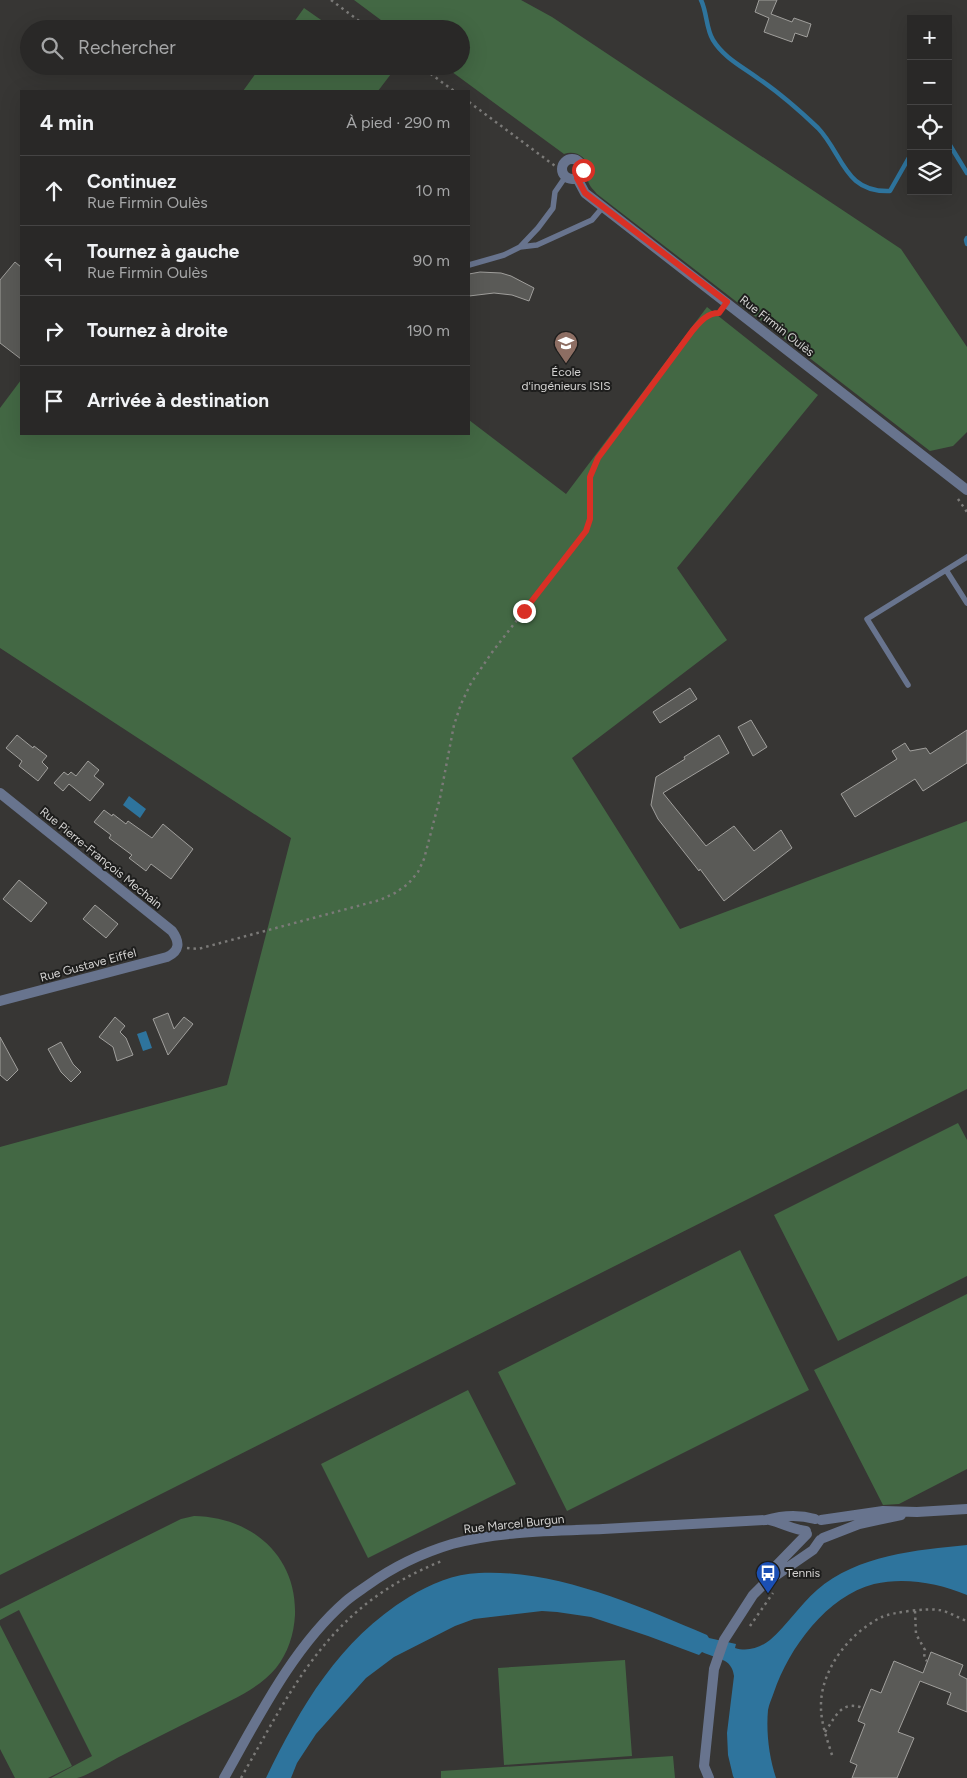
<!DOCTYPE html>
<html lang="fr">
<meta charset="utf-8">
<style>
:root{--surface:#292827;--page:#353433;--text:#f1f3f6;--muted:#a5a6a7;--line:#454444}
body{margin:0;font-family:Figtree,sans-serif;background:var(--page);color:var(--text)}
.controls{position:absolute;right:15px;top:15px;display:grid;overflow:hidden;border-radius:0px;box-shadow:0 5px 20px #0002}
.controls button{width:45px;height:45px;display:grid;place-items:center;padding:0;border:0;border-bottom:1px solid var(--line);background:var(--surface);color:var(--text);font:25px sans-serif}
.stop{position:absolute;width:15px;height:15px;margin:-11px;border:4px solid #d93025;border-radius:50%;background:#fff}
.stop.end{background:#d93025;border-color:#fff;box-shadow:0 1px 5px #0008}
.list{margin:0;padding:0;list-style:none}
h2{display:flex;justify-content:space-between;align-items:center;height:65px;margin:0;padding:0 20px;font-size:21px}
h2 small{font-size:16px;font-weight:400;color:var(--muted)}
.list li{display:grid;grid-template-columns:32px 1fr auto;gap:15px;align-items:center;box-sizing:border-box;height:70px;padding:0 20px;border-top:1px solid var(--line)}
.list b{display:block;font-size:19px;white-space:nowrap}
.list p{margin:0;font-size:16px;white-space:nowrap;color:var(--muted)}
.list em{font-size:16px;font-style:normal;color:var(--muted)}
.icon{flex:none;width:28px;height:28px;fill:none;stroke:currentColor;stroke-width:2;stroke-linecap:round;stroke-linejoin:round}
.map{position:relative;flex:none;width:967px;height:1778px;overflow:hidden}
.search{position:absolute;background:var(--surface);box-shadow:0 5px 20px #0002;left:20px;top:20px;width:450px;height:55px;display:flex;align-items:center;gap:12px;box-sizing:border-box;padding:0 18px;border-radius:28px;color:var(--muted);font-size:19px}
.panel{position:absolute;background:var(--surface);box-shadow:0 5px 20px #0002;left:20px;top:90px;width:450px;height:345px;border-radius:0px}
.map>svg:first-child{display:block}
.green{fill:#436844}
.water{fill:#2e749d}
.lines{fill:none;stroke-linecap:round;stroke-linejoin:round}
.stream{stroke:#2e749d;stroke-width:4.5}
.building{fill:#5a5a57;stroke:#a09f9c}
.path{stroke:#7b7a78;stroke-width:2.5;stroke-dasharray:2.5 4;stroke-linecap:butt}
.lane{stroke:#68748e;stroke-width:5.5}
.street{stroke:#68748e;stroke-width:10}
.route{stroke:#d93025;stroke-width:6}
.labels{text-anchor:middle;stroke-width:4;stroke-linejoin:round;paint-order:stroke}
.street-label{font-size:12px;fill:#d4d3d2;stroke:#1e1e1d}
.poi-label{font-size:12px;fill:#d4d3d2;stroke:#1e1e1d}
</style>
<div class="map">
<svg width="967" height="1778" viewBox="0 0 967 1778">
<rect width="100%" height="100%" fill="#373634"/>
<path class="green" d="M354,0h167l31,17 349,232 66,98v85l-14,14 -23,5 -333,-257c-3,-4 -8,-8 -9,-13 -2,-4 0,-8 0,-12 -1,-13 -13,-19 -24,-15l-120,-88h17v-37h-68z
M304,8l30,21h-45z
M261,66h128l5,4 -16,21h-135z
M707,307l111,88 -141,173 50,72 -155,118 108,171 287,-108v268l-967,486v-428l227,-62 64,-247 -291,-190v-240l21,-28v54h448v-14l97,74z
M958,1123l9,17v136l-129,65 -64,-126z
M740,1250l69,140 -242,121 -69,-139z
M967,1294v175l-68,35 -16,1 -69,-135z
M468,1390l48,94 -148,74 -47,-94z
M194,1516c58,1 103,40 101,99 -1,19 -7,38 -19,53 -17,21 -47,33 -70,45 -28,14 -57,28 -85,43 -10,5 -34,20 -44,22 -8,0 -18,0 -26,0l41,-22 -73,-146 -19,10v-11l181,-90z
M0,1625l72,141 -24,12h-33l-15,-29z
M625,1660l7,96 -128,9 -6,-97z
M673,1756l2,22h-234v-7z"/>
<path class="water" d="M129,796l17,13 -6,9 -17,-13z
M146,1031l6,17 -9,3 -6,-17z
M967,1545v50c-29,-12 -62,-18 -93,-11 -47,12 -85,64 -100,108 -2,6 -5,12 -6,18 -2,22 1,47 8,68h-42l-1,-2 -5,-21 -1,-22 7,-57c-2,-18 -17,-17 -32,-24l-3,3 -51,-19 -57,-19 -34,-5 -15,-1 -68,8 -19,7 -61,31 -28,21 -50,56 -19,29 -6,15h-25c35,-72 73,-138 143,-181 21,-13 45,-23 70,-24 77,-4 159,33 228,62l2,3 27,6 -1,4c12,4 25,0 35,-8 17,-15 30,-35 47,-50 40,-35 100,-40 150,-45z"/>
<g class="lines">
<path class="stream" d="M701,0c6,12 5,29 12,40 11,18 30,27 46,39 22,15 40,31 59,49 25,26 26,65 72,63l21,-37
M948,142l19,31
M967,238l-1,2 1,4"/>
</g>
<path class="building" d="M759,0h18l-6,14 21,8 2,-4 17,6 -4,13 -12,-4 -3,9 -28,-10 5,-14 -14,-6z
M15,262l6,5v92l-21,-16v-63z
M480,272l21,1 10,3 23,12 -5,13 -17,-6 -18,-2 -25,3v-22z
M690,688l7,11 -37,24 -7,-11z
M751,720l16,27 -14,9 -15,-29z
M967,730v33l-44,28 -8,-12 -60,38 -14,-23 56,-35 -5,-8 13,-8 5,8 16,-3 4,6z
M17,735l16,13 1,-2 13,10 -5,6 6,6 -10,13 -19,-15 3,-5 -16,-13z
M719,735l10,18 -66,40 43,53 28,-20 20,25 27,-21 11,18 -68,53 -24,-32 -1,2 -41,-52 -7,-14 5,-28 29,-18 -1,-2z
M88,761l11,9 -5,6 10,8 -14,17 -21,-17 -6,7 -9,-8 10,-11 4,3 3,-3 5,4z
M104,810l8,6 1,-2 13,10 2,-3 24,17 11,-14 30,25 -22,30 -20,-15 -5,7 -17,-13 3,-3 -23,-17 2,-3 -17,-13z
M19,880l28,23 -16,19 -28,-23z
M95,905l23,19 -12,14 -23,-19z
M168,1013l6,16 10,-12 9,7 -25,31 -15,-36z
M115,1017l10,9 -5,6 6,6 7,17 -16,6 -4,-14 -14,-10z
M0,1037l18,33 -11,11 -7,-6z
M61,1042l12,22 8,8 -10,10 -10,-10 -13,-23z
M931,1652l32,13 -4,10 8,4v33l-20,-8 4,-11 -31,-12 -22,51 16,6 -17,40h-45l5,-13 -7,-3 15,-38 -7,-3 13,-32 10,4 13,-32 29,12z"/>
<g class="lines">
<path class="path" d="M331,0l39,29
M420,66l34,25
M469,102l86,64 7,1
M958,499l9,13
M187,948l11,1 182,-49 15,-7 13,-9 10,-12 6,-13 16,-61 14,-73 7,-21 10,-21 22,-32 93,-120 4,-12v-42l8,-19 95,-128 15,-14 12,-5
M915,1611l1,23 9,16 -1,8 3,3
M750,1626l23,-33
M825,1732c11,-16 16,-32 38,-24
M832,1755c-5,-16 -11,-32 -11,-48 -1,-37 29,-75 61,-90 11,-5 45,-9 57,-7 9,1 19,8 28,11
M241,1778c55,-97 90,-173 201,-217"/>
<path class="lane" d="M520,247l18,-19 15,-20 2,-16 11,-16
M469,265l35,-10 16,-8 17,-2 55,-25 11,-13
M946,570l21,33
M908,685l-41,-66 100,-62"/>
<path class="street" d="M562 169a10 10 0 1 1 20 0a10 10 0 1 1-20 0Z
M577,178l8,15 382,297
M0,793l172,138c8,11 8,20 -5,26l-167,44
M769,1520c13,3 25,10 37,11
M821,1520l62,-9 34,1 50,-3
M823,1538l36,-14 42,-9
M768,1581l45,-31 7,-10
M224,1778c34,-60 69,-131 122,-177 7,-6 15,-11 22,-16 25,-18 54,-32 84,-41 48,-13 102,-13 151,-15 54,-3 108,-6 163,-9 17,-5 32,-6 49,-1
M709,1778l-5,-12 10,-97 10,-29 29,-45 12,-12 8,-14 34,-35"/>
</g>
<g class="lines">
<path class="route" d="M524,611l62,-80 4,-12v-42l8,-19 95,-128c7,-8 14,-17 26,-17l8,-11 -142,-109 -8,-15 6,-8"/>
</g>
<defs>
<g id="university-pin" transform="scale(1.25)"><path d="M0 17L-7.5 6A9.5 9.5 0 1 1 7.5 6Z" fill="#8d6e63" stroke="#1e1e1d"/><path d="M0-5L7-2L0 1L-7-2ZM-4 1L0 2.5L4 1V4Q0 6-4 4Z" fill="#fff"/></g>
<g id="bus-pin" transform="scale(1.25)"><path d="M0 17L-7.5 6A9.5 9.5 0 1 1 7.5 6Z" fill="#1a4fb4" stroke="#1e1e1d"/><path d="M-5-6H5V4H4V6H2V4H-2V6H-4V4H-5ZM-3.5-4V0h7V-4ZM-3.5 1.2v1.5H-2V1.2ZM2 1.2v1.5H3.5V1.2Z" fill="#fff"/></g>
</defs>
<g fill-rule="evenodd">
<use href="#university-pin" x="566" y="343"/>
<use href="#bus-pin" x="768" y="1573"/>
</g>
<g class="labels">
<g class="street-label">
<text transform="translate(777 326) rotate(38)" y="4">Rue Firmin Oulès</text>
<text transform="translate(101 858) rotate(39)" y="4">Rue Pierre-François Mechain</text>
<text transform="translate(88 965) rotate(-15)" y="4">Rue Gustave Eiffel</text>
<text transform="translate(514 1524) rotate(-6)" y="4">Rue Marcel Burgun</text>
</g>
<g class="poi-label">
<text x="566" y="376">École<tspan x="566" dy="14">d'ingénieurs ISIS</tspan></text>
<text x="786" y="1577" text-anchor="start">Tennis</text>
</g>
</g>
</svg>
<div class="controls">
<button>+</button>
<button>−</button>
<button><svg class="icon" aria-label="locate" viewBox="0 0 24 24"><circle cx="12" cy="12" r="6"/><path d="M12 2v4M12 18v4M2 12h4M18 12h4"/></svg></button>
<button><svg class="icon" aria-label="layers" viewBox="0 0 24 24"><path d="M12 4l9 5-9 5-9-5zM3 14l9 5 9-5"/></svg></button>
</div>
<div class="stop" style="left:583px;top:170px"></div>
<div class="stop end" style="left:524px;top:611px"></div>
<div class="search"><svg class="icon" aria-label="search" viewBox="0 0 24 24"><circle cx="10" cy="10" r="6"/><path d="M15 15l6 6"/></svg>Rechercher</div>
<section class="panel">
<h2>4 min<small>À pied · 290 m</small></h2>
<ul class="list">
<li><svg class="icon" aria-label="ahead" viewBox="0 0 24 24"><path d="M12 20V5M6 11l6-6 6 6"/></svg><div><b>Continuez</b><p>Rue Firmin Oulès</p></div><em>10 m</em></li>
<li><svg class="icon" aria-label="left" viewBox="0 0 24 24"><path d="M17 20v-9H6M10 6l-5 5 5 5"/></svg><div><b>Tournez à gauche</b><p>Rue Firmin Oulès</p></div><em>90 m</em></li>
<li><svg class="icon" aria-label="right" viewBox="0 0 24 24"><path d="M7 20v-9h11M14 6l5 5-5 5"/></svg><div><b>Tournez à droite</b></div><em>190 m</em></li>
<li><svg class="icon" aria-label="arrive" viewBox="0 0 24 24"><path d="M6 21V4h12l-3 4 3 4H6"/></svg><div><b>Arrivée à destination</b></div></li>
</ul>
</section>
</div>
